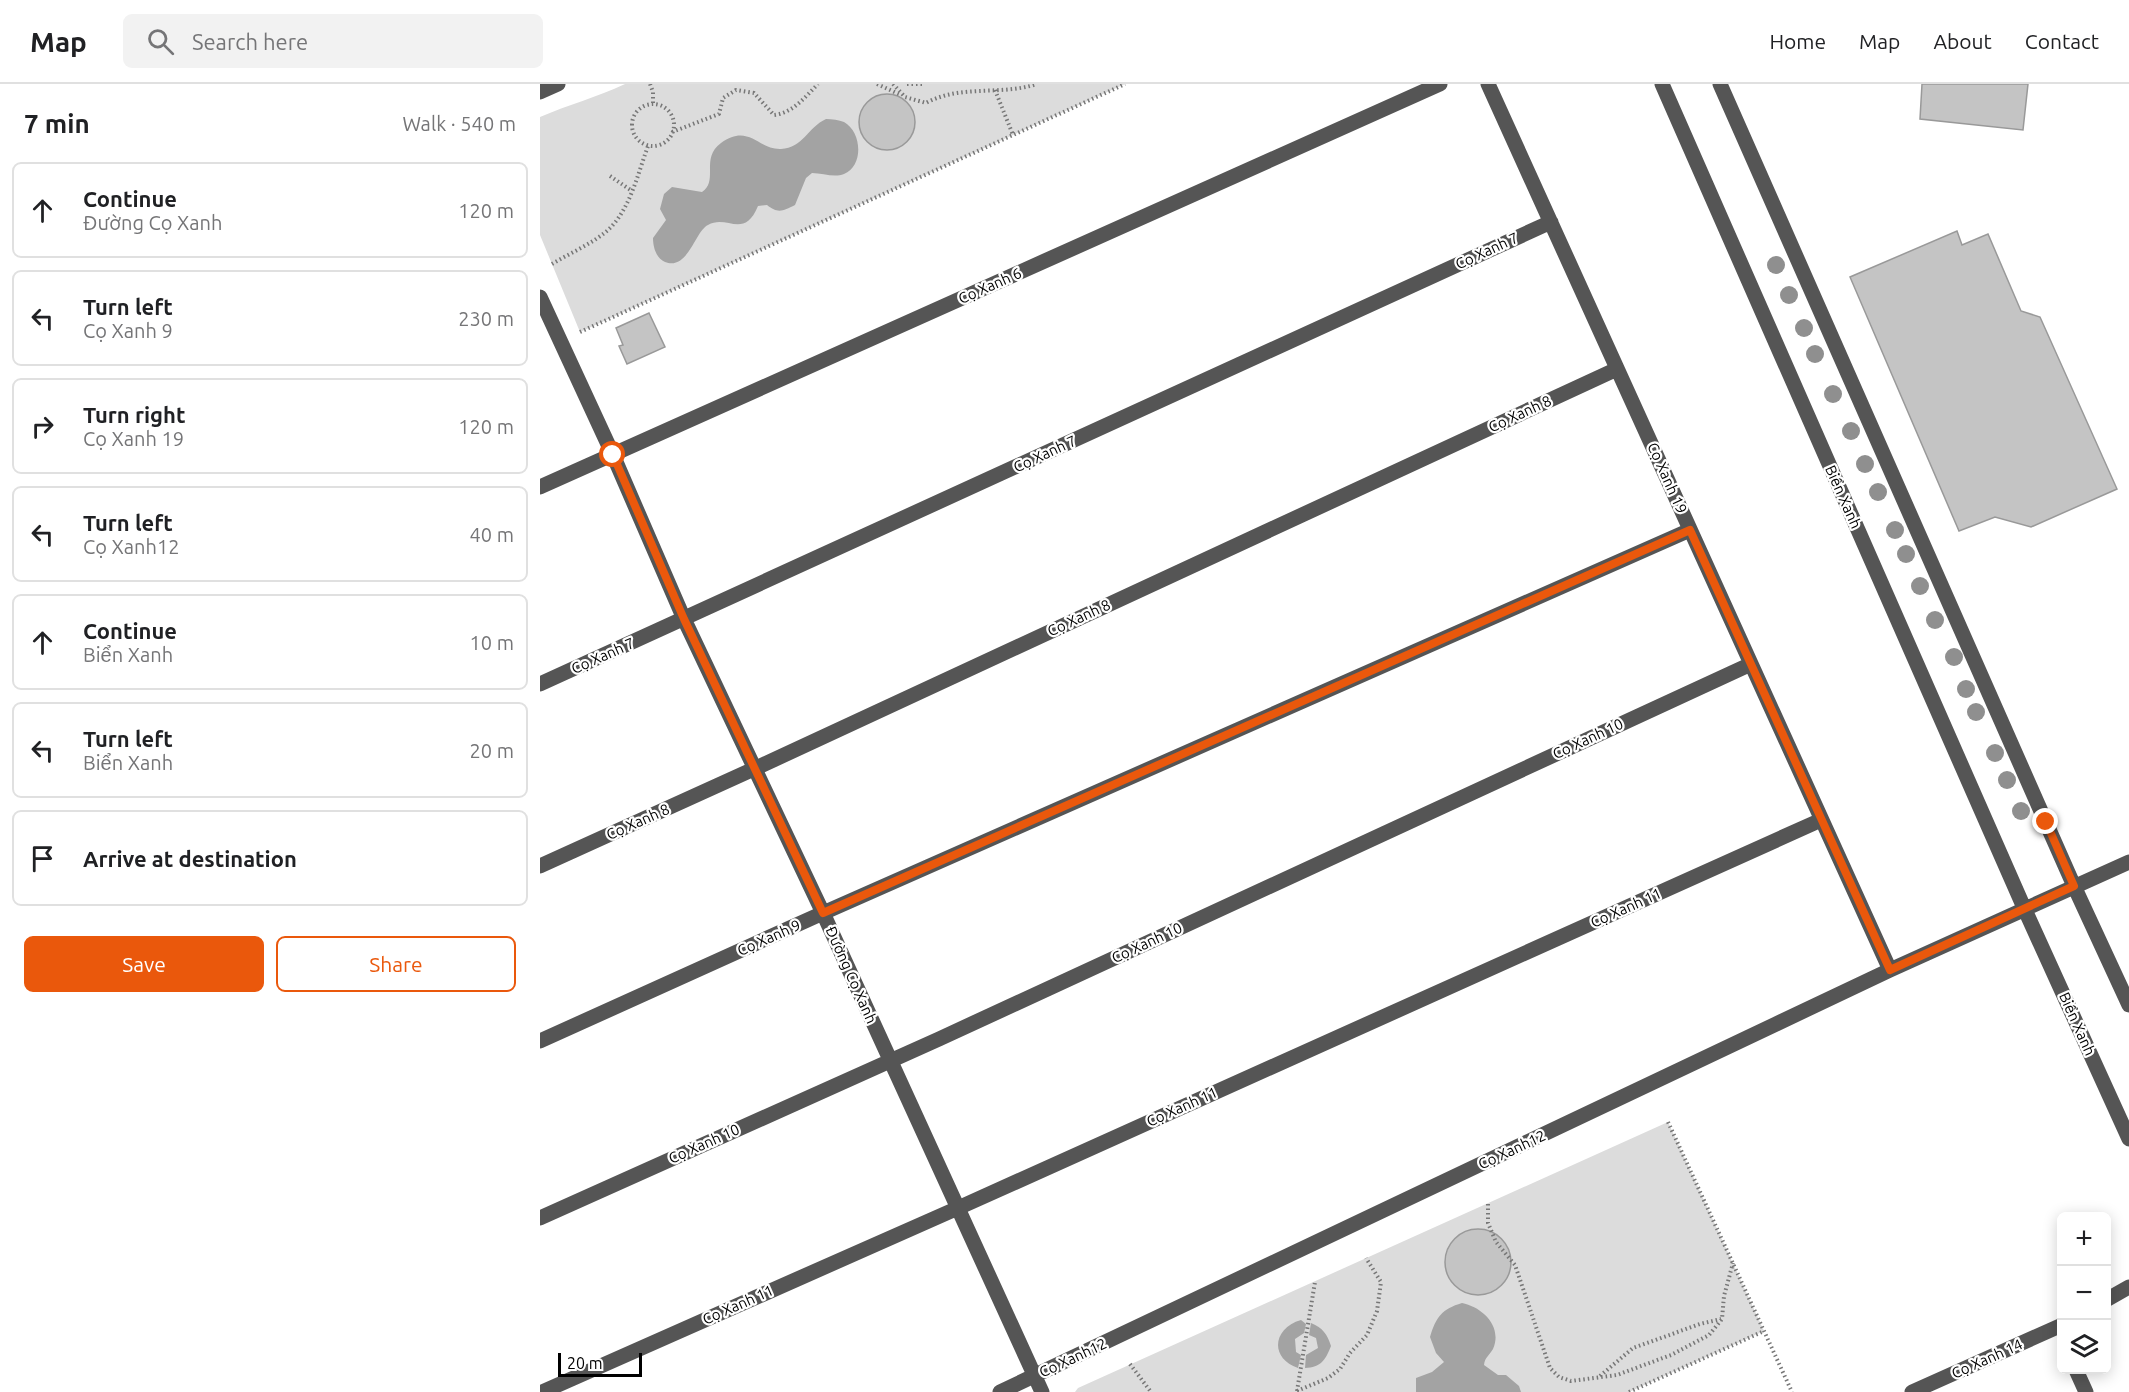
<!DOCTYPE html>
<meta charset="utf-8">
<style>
:root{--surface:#fff;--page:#f2f2f2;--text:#202124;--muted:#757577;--line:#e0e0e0;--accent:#ea580c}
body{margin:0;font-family:Ubuntu,sans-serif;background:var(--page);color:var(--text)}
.controls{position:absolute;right:18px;bottom:18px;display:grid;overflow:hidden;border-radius:9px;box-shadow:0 3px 15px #0003}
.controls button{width:54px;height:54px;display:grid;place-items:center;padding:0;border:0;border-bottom:2px solid var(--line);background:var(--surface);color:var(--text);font:30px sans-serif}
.scale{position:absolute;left:18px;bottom:15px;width:84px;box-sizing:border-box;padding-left:6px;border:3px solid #000;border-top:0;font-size:16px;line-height:21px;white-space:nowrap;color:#000;-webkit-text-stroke:4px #fff;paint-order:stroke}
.stop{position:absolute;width:18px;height:18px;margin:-14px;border:4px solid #ea580c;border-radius:50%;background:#fff}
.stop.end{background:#ea580c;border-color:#fff;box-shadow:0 2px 6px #0008}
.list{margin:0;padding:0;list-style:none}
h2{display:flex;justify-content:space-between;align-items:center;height:78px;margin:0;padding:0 24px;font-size:26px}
h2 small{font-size:20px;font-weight:400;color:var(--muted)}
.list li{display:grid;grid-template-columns:39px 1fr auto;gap:18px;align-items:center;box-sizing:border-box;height:96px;margin:0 12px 12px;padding:0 12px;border:2px solid var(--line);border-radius:9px}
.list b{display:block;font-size:22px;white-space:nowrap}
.list p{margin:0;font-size:20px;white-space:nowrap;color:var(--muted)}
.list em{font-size:20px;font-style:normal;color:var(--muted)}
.actions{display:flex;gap:12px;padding:18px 24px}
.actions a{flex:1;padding:14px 0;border:2px solid var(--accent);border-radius:9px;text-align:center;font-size:21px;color:var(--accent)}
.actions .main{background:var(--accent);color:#fff}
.icon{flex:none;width:33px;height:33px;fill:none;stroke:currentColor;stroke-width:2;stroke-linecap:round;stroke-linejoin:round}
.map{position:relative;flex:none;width:1589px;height:1308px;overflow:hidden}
header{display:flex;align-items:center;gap:36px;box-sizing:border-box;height:84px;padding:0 30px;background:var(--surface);border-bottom:2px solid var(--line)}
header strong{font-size:28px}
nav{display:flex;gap:33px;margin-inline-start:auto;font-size:21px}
.search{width:420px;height:54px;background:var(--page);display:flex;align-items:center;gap:15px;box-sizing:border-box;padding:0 21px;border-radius:9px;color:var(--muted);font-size:22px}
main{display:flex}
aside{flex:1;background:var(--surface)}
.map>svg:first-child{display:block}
.green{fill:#dcdcdc}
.water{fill:#a3a3a3}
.building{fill:#c4c4c4;stroke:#999;stroke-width:1.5}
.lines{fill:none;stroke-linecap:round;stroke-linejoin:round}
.path{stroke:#777;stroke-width:4;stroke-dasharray:1.5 3;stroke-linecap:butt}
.minor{stroke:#555;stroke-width:15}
.tree{fill:#8f8f8f}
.route{stroke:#ea580c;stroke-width:8}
.labels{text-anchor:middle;stroke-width:4.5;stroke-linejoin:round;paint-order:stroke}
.street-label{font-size:15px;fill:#000;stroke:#fff}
</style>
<header>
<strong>Map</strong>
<div class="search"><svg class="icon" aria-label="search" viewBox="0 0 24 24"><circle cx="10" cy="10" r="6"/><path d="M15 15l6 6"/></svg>Search here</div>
<nav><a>Home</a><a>Map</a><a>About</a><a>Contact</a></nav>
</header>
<main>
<aside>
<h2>7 min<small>Walk · 540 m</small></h2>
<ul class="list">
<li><svg class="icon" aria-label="ahead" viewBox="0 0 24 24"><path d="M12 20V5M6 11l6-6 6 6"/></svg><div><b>Continue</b><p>Đường Cọ Xanh</p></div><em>120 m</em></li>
<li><svg class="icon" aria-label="left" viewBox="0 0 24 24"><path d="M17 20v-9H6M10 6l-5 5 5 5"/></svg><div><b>Turn left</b><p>Cọ Xanh 9</p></div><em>230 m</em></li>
<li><svg class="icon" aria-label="right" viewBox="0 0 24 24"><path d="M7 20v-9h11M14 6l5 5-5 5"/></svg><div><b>Turn right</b><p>Cọ Xanh 19</p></div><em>120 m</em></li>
<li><svg class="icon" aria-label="left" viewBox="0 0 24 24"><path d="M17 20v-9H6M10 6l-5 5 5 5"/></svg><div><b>Turn left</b><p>Cọ Xanh12</p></div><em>40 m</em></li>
<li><svg class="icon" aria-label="ahead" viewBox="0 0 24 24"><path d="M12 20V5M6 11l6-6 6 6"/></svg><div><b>Continue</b><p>Biển Xanh</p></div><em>10 m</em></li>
<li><svg class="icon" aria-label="left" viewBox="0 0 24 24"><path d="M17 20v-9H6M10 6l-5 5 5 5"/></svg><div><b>Turn left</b><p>Biển Xanh</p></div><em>20 m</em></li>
<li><svg class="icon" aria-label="arrive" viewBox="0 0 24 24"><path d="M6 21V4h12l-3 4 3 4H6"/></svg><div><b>Arrive at destination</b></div></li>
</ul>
<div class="actions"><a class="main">Save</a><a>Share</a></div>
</aside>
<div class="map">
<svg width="1589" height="1308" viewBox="0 0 1589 1308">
<rect width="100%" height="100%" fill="#fff"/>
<path class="green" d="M85,0h500l-545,248 -40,-97v-118c28,-12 57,-20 85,-33z
M1128,1038l96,209 -135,61h-554l3,-4z"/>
<path class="water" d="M286,35c6,0 13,1 18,3 18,10 20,44 0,52 -10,4 -21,-1 -32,-1l-6,5 -11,27c-12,6 -17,9 -28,0l-9,1c-14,34 -31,8 -50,19 -13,6 -20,46 -43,37 -9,-4 -12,-15 -12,-24l13,-18 -6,-11 4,-15 8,-7 30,5c17,-11 -2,-34 19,-49 28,-20 37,7 60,6 22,-1 27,-22 45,-30z
M922,1219c20,4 41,23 31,46 -4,7 -8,8 -9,16l14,10h8l13,11 2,6h-105v-14l16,-6 12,-10 -8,-9 -6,-16c6,-20 12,-28 32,-34z
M761,1236l5,4 -2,9 -9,6 1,13 5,3 -3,13c-29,-10 -25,-40 3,-48z
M771,1239c12,5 16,11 20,23 -6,15 -10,21 -26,22l1,-13 12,-7 -2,-10 -7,-3z"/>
<path class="building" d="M1382,0h106l-5,46 -103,-11z
M319 38a28 28 0 1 1 56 0a28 28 0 1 1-56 0Z
M1417,147l5,14 26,-11 33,77 19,6 77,172 -86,38 -36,-10 -36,14 -109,-254z
M109,229l16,34 -38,17 -8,-18 4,-1 -7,-17z
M905 1178a33 33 0 1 1 66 0a33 33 0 1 1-66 0Z"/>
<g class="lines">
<path class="path" d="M110,0l3,8v13
M337,0l22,10
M353,0l12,13 21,6c35,-19 75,-7 111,-19
M367,0h15
M455,6l18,45
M92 41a21 21 0 1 1 42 0a21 21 0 1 1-42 0Z
M132,48l47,-18 4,-16 13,-8 18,3 20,22c19,-2 31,-18 44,-31
M70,92l22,15
M12,180c18,-11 40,-20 56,-34 22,-20 30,-57 40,-84
M40,248l545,-248
M1128,1038l124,270
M948,1120v19l8,19 19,23 35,103 9,9 12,4 46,-6 54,-20 38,-20 13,-16 2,-23 9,-33
M590,1280l21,28
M1060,1292l33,-28 67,-24 21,-5
M757,1307l31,-13 12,-9 10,-16 17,-18 10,-24 4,-29 -15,-24
M757,1307l18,-109
M1089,1308l135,-61"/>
<path class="minor" d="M948,0l402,886
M1122,0l363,826 104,229
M1180,0l354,802 55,119
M0,8l18,-8
M0,213l73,158 71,164 139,294 219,479
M0,403l900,-403
M0,600l1011,-462
M0,782l216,-98 861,-399
M0,957l283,-128 867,-383
M0,1134l399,-179 812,-375
M1566,1216l23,-13
M1536,1286l10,22
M2,1308l416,-184 863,-388
M460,1308l890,-422 239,-108
M1372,1308l150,-67"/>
</g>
<g class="tree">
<circle cx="1236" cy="181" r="9"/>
<circle cx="1249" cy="211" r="9"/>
<circle cx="1264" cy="244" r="9"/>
<circle cx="1275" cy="270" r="9"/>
<circle cx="1293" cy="310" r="9"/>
<circle cx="1311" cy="347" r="9"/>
<circle cx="1325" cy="380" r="9"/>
<circle cx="1338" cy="408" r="9"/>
<circle cx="1355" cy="446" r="9"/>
<circle cx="1366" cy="470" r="9"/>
<circle cx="1380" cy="502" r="9"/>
<circle cx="1395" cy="536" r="9"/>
<circle cx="1414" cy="573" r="9"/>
<circle cx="1426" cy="605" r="9"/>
<circle cx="1436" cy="628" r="9"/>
<circle cx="1455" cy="669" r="9"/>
<circle cx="1467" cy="696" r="9"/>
<circle cx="1481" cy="727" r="9"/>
</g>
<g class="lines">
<path class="route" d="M73,371l71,164 139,294 867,-383 200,440 184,-84 -28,-64"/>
</g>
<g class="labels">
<g class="street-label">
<text transform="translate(947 167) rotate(-25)" y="5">Cọ Xanh 7</text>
<text transform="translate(450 202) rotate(-24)" y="5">Cọ Xanh 6</text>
<text transform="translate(980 330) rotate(-25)" y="5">Cọ Xanh 8</text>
<text transform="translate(505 370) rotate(-25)" y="5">Cọ Xanh 7</text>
<text transform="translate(1127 394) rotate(66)" y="5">Cọ Xanh 19</text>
<text transform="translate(1303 413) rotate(66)" y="5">Biển Xanh</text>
<text transform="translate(539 534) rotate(-25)" y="5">Cọ Xanh 8</text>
<text transform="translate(63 572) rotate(-24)" y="5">Cọ Xanh 7</text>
<text transform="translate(1048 655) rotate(-25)" y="5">Cọ Xanh 10</text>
<text transform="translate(98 738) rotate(-24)" y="5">Cọ Xanh 8</text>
<text transform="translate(1086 824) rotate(-24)" y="5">Cọ Xanh 11</text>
<text transform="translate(229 854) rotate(-24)" y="5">Cọ Xanh 9</text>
<text transform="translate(607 859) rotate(-25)" y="5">Cọ Xanh 10</text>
<text transform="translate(311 891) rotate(66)" y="5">Đường Cọ Xanh</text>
<text transform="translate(1537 940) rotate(66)" y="5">Biển Xanh</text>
<text transform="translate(642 1023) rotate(-24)" y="5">Cọ Xanh 11</text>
<text transform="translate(164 1060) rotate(-24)" y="5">Cọ Xanh 10</text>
<text transform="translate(972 1066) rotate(-25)" y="5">Cọ Xanh12</text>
<text transform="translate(198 1221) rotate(-24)" y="5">Cọ Xanh 11</text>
<text transform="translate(533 1274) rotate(-25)" y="5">Cọ Xanh12</text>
<text transform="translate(1447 1275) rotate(-24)" y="5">Cọ Xanh 14</text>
</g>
</g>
</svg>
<div class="controls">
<button>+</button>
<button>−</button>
<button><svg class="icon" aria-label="layers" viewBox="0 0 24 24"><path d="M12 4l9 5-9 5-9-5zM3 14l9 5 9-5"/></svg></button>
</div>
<div class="scale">20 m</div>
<div class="stop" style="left:73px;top:371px"></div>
<div class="stop end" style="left:1506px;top:738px"></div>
</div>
</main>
